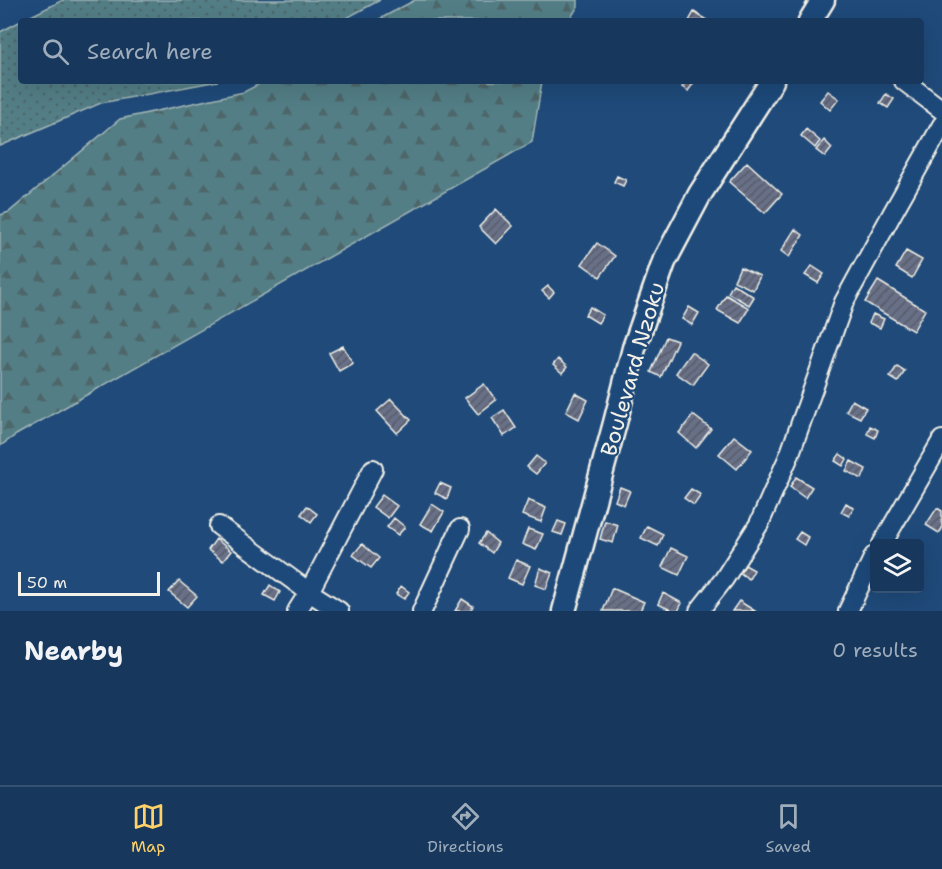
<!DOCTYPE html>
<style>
:root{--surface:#17385c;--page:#203f62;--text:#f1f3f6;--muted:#9eacbb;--line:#365272;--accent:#ffd166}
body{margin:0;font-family:"Shantell Sans",sans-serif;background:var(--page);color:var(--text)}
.controls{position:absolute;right:18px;bottom:18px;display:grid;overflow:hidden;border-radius:6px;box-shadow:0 6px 24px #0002}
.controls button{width:54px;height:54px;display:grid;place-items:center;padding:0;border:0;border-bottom:2px solid var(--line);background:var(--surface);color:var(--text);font:30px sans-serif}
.scale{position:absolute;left:18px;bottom:15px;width:142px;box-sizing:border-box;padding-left:6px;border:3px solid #f4f1e8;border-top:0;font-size:16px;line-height:21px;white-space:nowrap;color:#f4f1e8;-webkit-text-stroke:4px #1f4a7a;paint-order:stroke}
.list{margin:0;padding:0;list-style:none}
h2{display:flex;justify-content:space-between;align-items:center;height:78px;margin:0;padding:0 24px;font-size:26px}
h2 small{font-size:20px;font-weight:400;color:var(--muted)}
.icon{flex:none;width:33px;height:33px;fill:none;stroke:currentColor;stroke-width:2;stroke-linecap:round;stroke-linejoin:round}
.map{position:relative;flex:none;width:942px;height:611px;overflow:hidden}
.search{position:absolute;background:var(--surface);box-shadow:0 6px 24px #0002;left:18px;right:18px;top:18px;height:66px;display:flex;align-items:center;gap:15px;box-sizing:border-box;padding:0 21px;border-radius:6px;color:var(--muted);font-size:22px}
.sheet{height:174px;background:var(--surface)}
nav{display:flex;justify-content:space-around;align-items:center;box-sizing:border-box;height:84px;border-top:2px solid var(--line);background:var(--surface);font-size:16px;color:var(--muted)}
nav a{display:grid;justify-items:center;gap:3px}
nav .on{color:var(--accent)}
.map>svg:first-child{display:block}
.grass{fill:url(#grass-dots);stroke:#a4b8b7;stroke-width:1.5}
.forest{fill:url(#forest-firs);stroke:#a4b8b7;stroke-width:1.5}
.building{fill:url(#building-hatch);stroke:#f4f1e8;stroke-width:1.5}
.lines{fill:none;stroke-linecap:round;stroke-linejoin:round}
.minor-casing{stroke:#f4f1e8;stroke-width:22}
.tertiary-casing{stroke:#f4f1e8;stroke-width:27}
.minor{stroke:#1f4a7a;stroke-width:18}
.tertiary{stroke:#1f4a7a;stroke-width:22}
.labels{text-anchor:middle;stroke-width:4.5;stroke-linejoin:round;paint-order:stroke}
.street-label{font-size:22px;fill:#f4f1e8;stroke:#1f4a7a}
</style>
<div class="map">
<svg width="942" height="611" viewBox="0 0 942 611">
<defs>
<pattern id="grass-dots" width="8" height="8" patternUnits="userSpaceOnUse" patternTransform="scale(1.5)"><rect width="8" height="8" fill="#537e86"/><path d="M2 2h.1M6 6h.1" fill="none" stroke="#4e6669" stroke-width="1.8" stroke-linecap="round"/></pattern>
<pattern id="forest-firs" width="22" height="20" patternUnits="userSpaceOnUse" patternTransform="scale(1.5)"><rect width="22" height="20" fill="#537e86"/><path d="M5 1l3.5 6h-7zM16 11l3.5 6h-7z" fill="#4e6669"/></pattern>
<pattern id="building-hatch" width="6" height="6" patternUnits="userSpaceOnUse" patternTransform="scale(1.5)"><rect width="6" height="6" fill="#677088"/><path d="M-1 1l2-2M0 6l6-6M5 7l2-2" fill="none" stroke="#585c67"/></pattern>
</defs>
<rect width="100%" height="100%" fill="#1f4a7a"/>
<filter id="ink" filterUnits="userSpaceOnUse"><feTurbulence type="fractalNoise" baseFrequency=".0167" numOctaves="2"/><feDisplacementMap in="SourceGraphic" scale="12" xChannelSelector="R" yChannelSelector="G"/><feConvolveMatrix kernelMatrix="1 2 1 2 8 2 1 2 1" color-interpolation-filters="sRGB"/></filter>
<g filter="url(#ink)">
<path class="grass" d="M63,0h317l-39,21h-320z
M21,21v60h197l-117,22 -101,43v-114z"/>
<path class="forest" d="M415,0h163v6l-9,15h-193z
M265,81h277l-10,61 -516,293 -16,11v-231l9,-3 111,-93 124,-27z"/>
<path class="building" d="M694,12l14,9h-19z
M687,81l6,3 -5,7 -6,-4z
M828,91l11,8 -9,11 -10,-9z
M886,94l8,5 -6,9 -8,-5z
M806,129l14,12 -5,7 -14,-12z
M824,140l8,8 -7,9 -9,-7z
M747,162l35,32 -17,19 -36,-31z
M617,176l9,4 -3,6 -9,-4z
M496,209l17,17 -17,18 -17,-17z
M795,229l8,6 -14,22 -8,-6z
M597,243l18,13 -15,21 -18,-13z
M906,251l16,9 -10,18 -16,-10z
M812,266l12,8 -6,9 -13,-8z
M740,267l20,9 -7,14 -19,-9z
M878,281l47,29 -12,21 -48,-29z
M733,284l21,13 -5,8 -21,-12z
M548,286l6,6 -5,6 -7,-7z
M726,295l23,13 -9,15 -23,-13z
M590,307l13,8 -5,8 -13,-8z
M689,307l10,6 -7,12 -10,-6z
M873,314l11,5 -4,9 -11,-5z
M666,337l11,4 -16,36 -10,-5z
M343,346l10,17 -14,8 -10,-18z
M691,352l17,12 -15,21 -17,-12z
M558,359l9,8 -5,6 -9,-8z
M897,366l8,5 -7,11 -8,-5z
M484,384l12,16 -18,14 -13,-16z
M575,393l13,7 -9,19 -13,-7z
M391,399l20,21 -14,13 -20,-22z
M852,400l14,8 -6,10 -14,-7z
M504,410l12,18 -12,8 -12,-18z
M693,415l18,14 -15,19 -17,-15z
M870,426l8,4 -3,8 -8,-4z
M734,436l18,14 -15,19 -18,-15z
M840,454l7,5 -4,7 -8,-5z
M536,456l9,7 -9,11 -9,-7z
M851,461l15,8 -4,10 -16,-8z
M796,477l16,10 -7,11 -15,-11z
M440,483l11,5 -4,11 -12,-6z
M620,487l10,4 -6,14 -9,-4z
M691,489l10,6 -7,10 -10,-7z
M382,495l15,11 -9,12 -15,-11z
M528,500l18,8 -5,14 -19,-7z
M846,503l8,5 -5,8 -8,-4z
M432,504l12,8 -11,19 -13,-7z
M307,506l10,8 -6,8 -10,-8z
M937,508l5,3v18l-3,4 -13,-8z
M394,518l11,9 -7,8 -11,-8z
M558,521l8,3 -4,11 -9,-3z
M605,521l13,4 -5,18 -13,-4z
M647,526l16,8 -5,12 -17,-8z
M528,529l15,5 -7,16 -14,-6z
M800,532l8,5 -4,8 -9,-6z
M486,533l12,10 -6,10 -13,-10z
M216,539l15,12 -8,10 -15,-11z
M362,544l17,14 -8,10 -18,-13z
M671,548l17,8 -9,19 -17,-8z
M516,560l14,6 -8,18 -14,-6z
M745,565l9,5 -5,9 -9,-6z
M540,568l12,5 -6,16 -11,-4z
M179,581l18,15 -10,11 -18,-15z
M270,585l10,7 -5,9 -11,-6z
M401,586l8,6 -5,7 -8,-5z
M612,588l32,14 -4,9h-37z
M663,593l19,10 -4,8h-5l-15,-7z
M462,599l11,7 -3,5h-15z
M739,601l16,10h-23z"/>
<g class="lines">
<g class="minor-casing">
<path id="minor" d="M904,81l38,29
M219,526l90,66 30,19
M882,544l60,-104
M297,611l12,-19 64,-123
M422,611l38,-82
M699,611l25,-32 35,-55 30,-68 55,-154 49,-90 49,-87
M848,611l26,-55"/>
</g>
<g class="tertiary-casing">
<path id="tertiary" d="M810,21l13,-21
M564,611l51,-188 19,-75 30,-86 36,-68 72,-113"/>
</g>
<use href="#minor" class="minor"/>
<use href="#tertiary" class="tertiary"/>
</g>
</g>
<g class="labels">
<g class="street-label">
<text transform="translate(632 369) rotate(-74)" y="8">Boulevard Nzoku</text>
</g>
</g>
</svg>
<div class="controls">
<button><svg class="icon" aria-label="layers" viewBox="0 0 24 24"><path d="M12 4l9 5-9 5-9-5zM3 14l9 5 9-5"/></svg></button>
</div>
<div class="scale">50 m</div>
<div class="search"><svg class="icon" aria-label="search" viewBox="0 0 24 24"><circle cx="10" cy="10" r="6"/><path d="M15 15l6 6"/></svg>Search here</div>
</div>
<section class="sheet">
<h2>Nearby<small>0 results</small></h2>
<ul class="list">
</ul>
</section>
<nav>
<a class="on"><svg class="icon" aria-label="map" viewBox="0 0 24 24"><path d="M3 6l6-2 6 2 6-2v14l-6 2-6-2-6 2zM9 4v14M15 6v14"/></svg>Map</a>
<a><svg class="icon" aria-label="directions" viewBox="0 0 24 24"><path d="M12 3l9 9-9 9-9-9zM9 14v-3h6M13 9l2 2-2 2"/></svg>Directions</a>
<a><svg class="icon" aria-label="saved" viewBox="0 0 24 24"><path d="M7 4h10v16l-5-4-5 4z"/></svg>Saved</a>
</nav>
